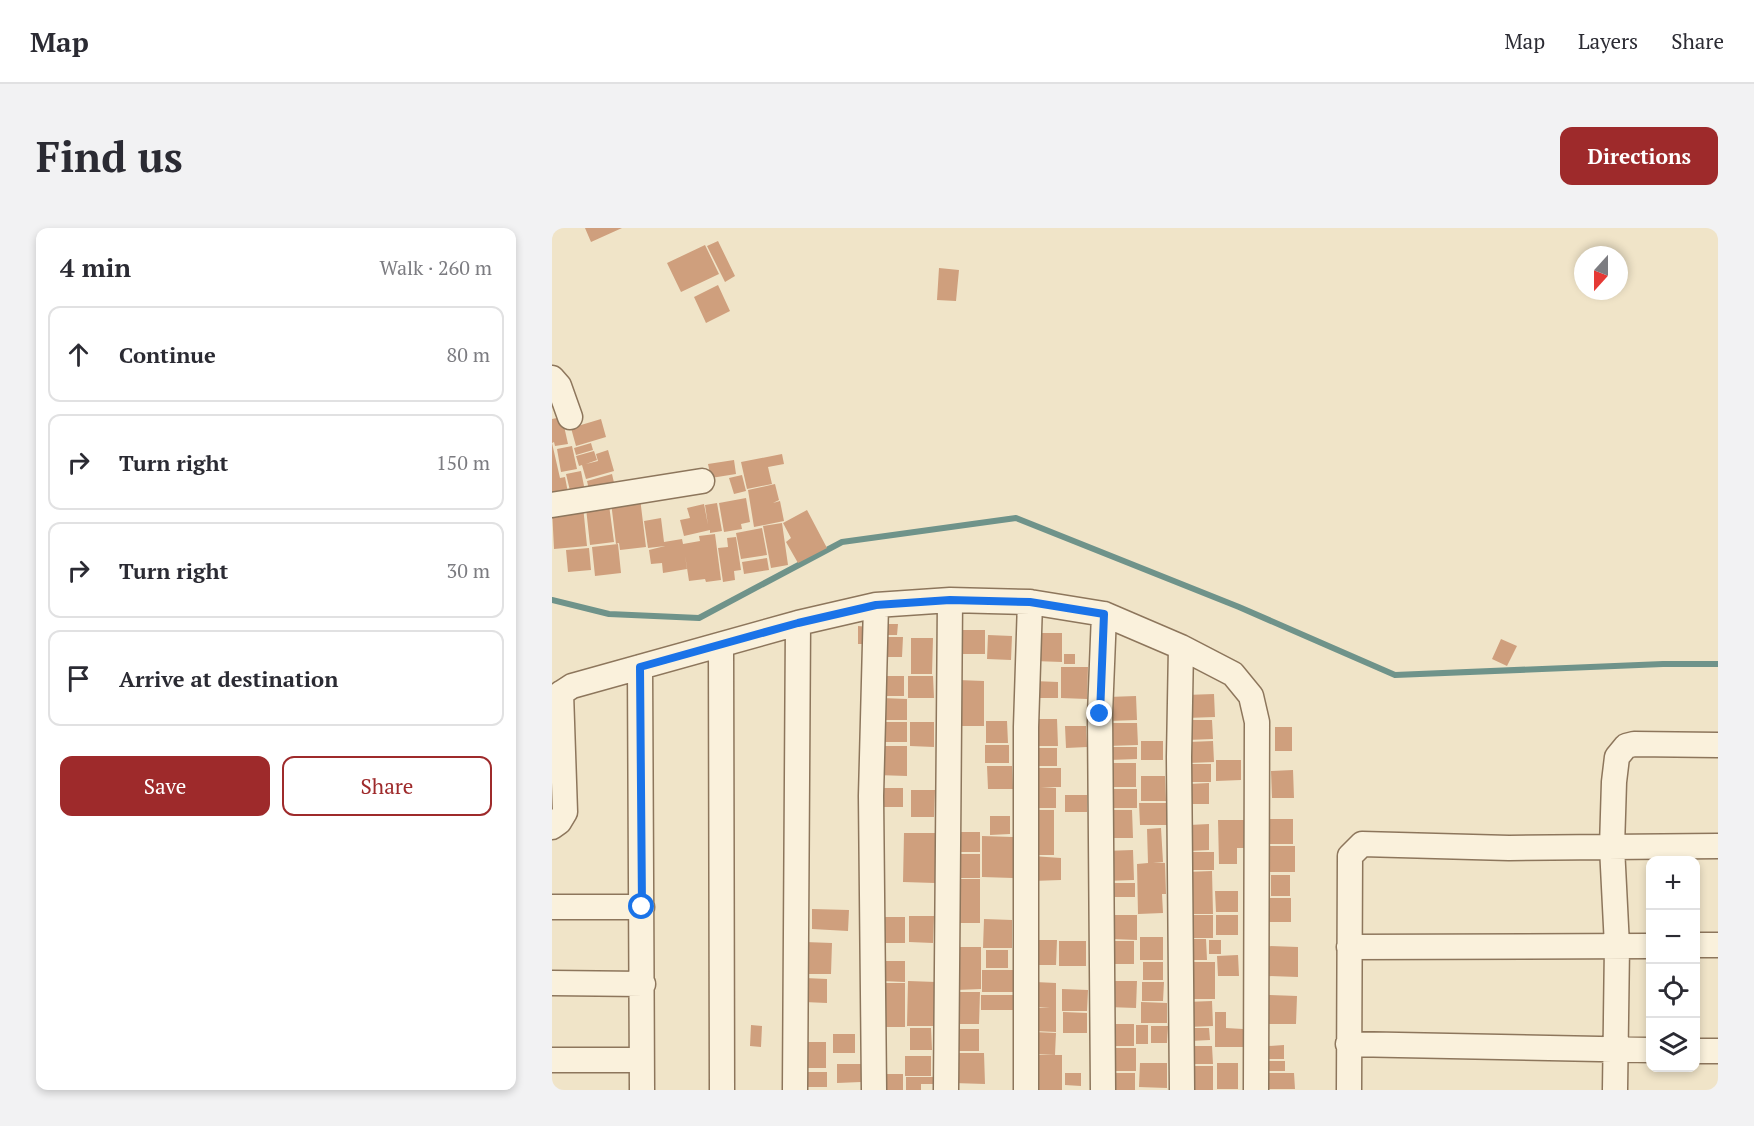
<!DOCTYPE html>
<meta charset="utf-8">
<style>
:root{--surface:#fff;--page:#f2f2f3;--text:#2b2b33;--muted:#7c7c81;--line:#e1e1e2;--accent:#9e2a2b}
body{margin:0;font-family:"PT Serif",serif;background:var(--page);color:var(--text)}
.controls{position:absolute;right:18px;bottom:18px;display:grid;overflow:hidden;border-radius:12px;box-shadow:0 3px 9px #0003}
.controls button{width:54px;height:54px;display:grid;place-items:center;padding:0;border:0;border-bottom:2px solid var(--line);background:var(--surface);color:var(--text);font:30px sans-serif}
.compass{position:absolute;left:1022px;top:18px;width:54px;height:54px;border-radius:50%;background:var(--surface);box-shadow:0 3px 9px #0003;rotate:201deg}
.stop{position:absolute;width:18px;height:18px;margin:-14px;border:4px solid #1a73e8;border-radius:50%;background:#fff}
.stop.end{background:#1a73e8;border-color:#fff;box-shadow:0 2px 6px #0008}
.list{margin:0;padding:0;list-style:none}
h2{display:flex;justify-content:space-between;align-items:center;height:78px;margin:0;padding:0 24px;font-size:26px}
h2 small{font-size:20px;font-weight:400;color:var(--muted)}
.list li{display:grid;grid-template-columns:39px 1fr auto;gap:18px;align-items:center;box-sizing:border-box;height:96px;margin:0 12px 12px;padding:0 12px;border:2px solid var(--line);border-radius:12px}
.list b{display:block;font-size:22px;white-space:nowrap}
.list em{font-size:20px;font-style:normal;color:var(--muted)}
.actions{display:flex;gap:12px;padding:18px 24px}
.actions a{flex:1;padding:14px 0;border:2px solid var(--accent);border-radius:12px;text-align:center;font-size:21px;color:var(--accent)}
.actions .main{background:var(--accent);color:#fff}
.icon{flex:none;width:33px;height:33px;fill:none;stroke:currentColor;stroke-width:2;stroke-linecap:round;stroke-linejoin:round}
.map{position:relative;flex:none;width:1166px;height:862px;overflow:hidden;border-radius:12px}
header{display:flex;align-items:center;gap:36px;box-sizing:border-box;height:84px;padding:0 30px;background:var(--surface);border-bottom:2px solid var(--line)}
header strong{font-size:28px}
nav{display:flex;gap:33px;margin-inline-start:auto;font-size:21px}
.intro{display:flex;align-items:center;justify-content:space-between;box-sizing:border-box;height:144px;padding:0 36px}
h1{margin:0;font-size:42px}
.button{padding:15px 27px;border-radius:12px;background:var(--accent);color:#fff;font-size:21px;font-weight:700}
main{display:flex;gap:36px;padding:0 36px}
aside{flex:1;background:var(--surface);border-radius:12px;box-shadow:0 3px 9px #0003}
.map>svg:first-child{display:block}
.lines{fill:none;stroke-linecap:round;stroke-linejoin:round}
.stream{stroke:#6f938a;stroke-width:6}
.building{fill:#cf9f7d}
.minor-casing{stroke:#8d765c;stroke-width:27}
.minor{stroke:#faf1dc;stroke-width:24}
.route{stroke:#1a73e8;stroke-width:8}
</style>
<header>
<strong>Map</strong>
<nav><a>Map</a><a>Layers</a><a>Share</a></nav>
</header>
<div class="intro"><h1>Find us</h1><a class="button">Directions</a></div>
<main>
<aside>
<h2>4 min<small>Walk · 260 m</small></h2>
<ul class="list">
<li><svg class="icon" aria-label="ahead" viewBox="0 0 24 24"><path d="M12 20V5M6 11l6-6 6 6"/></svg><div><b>Continue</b></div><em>80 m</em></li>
<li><svg class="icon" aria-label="right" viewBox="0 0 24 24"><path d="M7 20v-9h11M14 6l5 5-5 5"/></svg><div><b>Turn right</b></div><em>150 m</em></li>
<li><svg class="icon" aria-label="right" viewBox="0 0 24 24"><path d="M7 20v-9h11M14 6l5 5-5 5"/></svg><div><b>Turn right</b></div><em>30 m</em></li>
<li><svg class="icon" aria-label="arrive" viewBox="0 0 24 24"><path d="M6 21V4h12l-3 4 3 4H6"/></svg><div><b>Arrive at destination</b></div></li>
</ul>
<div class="actions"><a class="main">Save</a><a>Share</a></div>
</aside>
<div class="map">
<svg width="1166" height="862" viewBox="0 0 1166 862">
<rect width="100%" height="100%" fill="#f0e4c8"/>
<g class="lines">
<path class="stream" d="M0,372l57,14 90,4 143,-76 174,-24 223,89 156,68 268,-11h55"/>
</g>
<path class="building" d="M33,0h37l-31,14z
M166,13l17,35 -10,6 -18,-36z
M153,17l14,29 -38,18 -14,-29z
M387,40l20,2 -3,31 -19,-1z
M166,57l12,26 -24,12 -12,-26z
M10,189l6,27 -13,2 -1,-4 -2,1v-24z
M49,191l5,18 -30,9 -5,-18z
M0,215l8,35 5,-1 4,21 -17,3z
M39,215l2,7 -17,5 -2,-7z
M20,218l5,23 -16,3 -4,-23z
M56,222l6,21 -28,8 -4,-14 -3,1 -3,-10 18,-5 3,9 -11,4 12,-3 -2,-7z
M230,226l2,10 -16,3 4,17 -25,5 -6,-27z
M182,232l2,14 -25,4 -3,-14z
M29,243l5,25 -14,3 -6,-25z
M60,246l3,13 -25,7 -3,-13z
M190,247l4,16 -12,3 -5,-16z
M223,256l4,16 -6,3 7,-2 4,20 -30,6 -6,-37z
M88,270l6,49 -26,3 -1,-7 -3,1 -5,-42z
M194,270l4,24 -9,2 1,5 -18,3 -5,-29z
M165,275l5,28 -12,2v-3l-26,6 -4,-16 10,-2 -3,-10 17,-4 4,21 -3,-20z
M57,277l5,37 -24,3 -4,-37z
M31,278l4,40 -33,3 -2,-40z
M255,282l20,38 -29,15 -12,-21 5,-4 -8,-15z
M109,290l3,24 18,-3 1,5 17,-3 -1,-5 16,-2 6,46 -15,2 -1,-3 -16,2 -4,-26 2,14 -24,4 -1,-10 -11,1 -2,-14 16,-4 -17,2 -4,-27z
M230,295l6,42 -17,3 -8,-42z
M210,300l5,27 -26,4 -5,-26z
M184,309l5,33 -7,1 1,9 -12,2 -5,-34 10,-1 -1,-9z
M66,316l3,29 -26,3 -3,-29z
M37,320l2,22 -23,2 -2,-22z
M215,330l2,12 -25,4 -2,-12z
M330,396h16l-1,11h-15z
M306,398l11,1 -1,17h-10z
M406,402h27v24h-27z
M483,405h27v29l-28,-1z
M436,407l24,1 -1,24 -24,-1z
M332,409h19l-1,20h-18z
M359,410h22l-1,36h-21z
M949,411l16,7 -10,20 -15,-7z
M512,426h11v10h-11z
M509,439h27l-1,32 -26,-1z
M332,448h20v20h-21z
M356,448h25l1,22h-26z
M406,452l26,1v45h-25z
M482,453l24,1v16h-24z
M662,466l1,23 -29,1 -1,-23z
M584,468l1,24 -29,1v-24z
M330,470l25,1v21h-25z
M482,491h23l1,27h-24z
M634,492h26l1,19 -26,1z
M434,493h21l1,22h-22z
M328,494h27v20h-27z
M358,494h24v25l-24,-1z
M555,495h30l1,22 -31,1z
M513,498h21l1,21 -21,1z
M723,499h17v24h-17z
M589,513h22v19h-22z
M661,513l1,21 -26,1v-21z
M433,517h24v18h-24z
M326,518h29v30l-30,-1z
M557,519h28v12l-28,1z
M483,520h22v18h-21z
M664,532h25v20l-25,1z
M557,535h27v24h-26z
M637,536h22v18h-22z
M435,538h25l1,23h-25z
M481,540h28v19h-20l15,1v20h-20z
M741,542l1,28h-22l-1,-27z
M589,548h24l1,25h-25z
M657,555v21h-20v-20z
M330,560h21v19h-21z
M561,561h24v19h-24z
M359,562h24l-1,27h-23z
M513,567h22v17h-22z
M587,575h28v22h-27z
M484,582h18v45h-19z
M553,582h27l1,28h-28z
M438,588h20v18l-20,1z
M716,591h25v25h-25z
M666,592h26l1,28h-8v16h-18z
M657,596v26l-20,1v-26z
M609,600l2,34h-10l12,1 1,31h-4l1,19 -25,1 -1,-50 11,-1 -1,-34z
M405,604h23v20h-23z
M352,605h31v50l-32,-1z
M430,608l31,1v41l-31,-1z
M716,618h27v26h-27z
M581,622l1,30 -29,1 -1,-30z
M634,624h28v18h-28z
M405,626h23v24h-23z
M480,628l29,2v22l-29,1z
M660,643l1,43h-26l-1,-42z
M719,647h19v21h-19z
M405,651h23v44h-23z
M558,655h25v14h-24z
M663,663h23v21h-22z
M715,670h24v24h-24z
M260,681l37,1 -1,21 -36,-2z
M560,687h25v25l-25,-1z
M637,687h24v23h-24z
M664,687h22v20h-22z
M357,688h25l-1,27 -24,-1z
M330,689h23v26h-23z
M432,691l28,1v28h-29z
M588,709h23v23h-23z
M636,711h18l1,21h-19z
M485,712h20l-1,25h-19z
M657,712h12v14h-12z
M507,713h27v25h-27z
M560,713h22v23h-21z
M253,714l27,1 -1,31h-26z
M716,718l30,1v30l-30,-1z
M404,719h25v42l-25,1z
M434,722h22v18h-22z
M686,727l1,21h-21l-1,-20z
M331,733h22v21l-23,-1z
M591,734h20v18h-20z
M631,734h32v37h-32z
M430,742h31v22h-31z
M253,750l22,1v24l-23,-1z
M356,753l28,1v44h-29z
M557,753h28l-1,27 -28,-1z
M483,754l21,1v49l-21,-1 1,-23 14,-1h-15z
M590,754h22l-1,19h-21z
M331,755h22v44h-22z
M510,761l26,1 -1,21h-25z
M402,764h26l-1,32h-25z
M429,767h32v15h-32z
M717,767l28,1 -1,28h-27z
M660,773l1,25 -26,1 -1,-25z
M589,774l26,1v20h-26z
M511,784l24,1v20h-24z
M663,784h11v16l17,1v18h-28z
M561,796h21v22h-21z
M199,797l11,1 -1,21 -11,-1z
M584,797h12v19h-12z
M599,798h17l-1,17h-16z
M358,800h21l1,22h-22z
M638,800h19l1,12 -20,1z
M406,801h21v22h-21z
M482,804l22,1 -1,22 -21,-1z
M281,806h22v19h-22z
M251,814h23v26h-23z
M732,817v14h-15v-13z
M637,818h23l1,18h-23z
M560,820h24v23h-25z
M402,825h30l1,31 -31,-1z
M481,827h29v35h-29z
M353,828h26v20h-26z
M715,833h18v10h-18z
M588,835h27v25l-28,-1z
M665,835h21v26h-21z
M285,836h24v18l-24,1z
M637,838h24v24h-24z
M252,844h23v15h-23z
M513,845h16v13l-16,-1z
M558,845h25v17h-25z
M711,845h31l1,16h-32z
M323,846h28v16h-28z
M354,849h29v7h-14v6h-15z"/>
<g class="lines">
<g class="minor-casing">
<path id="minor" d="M0,150l7,8 11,31
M0,277l150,-24
M169,417l1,445
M629,419l-2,110 3,333
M88,439l2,423
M0,471l20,-13 226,-63 78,-18 74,-5 80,2 74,12 77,33 52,27 18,22 6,26 -1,368
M0,599l7,-5 6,-10 -4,-119
M0,679h90
M1144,717h22
M797,719l301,-1
M0,755l91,1
M796,816l302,6
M1144,823h22
M0,832h88
M243,862l3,-467
M322,862l-3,-294 5,-191
M394,862l4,-490
M474,862v-363l4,-125
M551,862l-3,-376 4,-100
M797,862l1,-234 12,-12 147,4 209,-2
M1063,862l2,-144 -5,-99 2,-65 3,-25 9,-11 8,-2 84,1"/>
</g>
<use href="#minor" class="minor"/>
</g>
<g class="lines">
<path class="route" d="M90,679l-2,-240 158,-44 78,-18 74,-5 80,2 74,12 -4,100"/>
</g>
</svg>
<div class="controls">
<button>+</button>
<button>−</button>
<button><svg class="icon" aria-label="locate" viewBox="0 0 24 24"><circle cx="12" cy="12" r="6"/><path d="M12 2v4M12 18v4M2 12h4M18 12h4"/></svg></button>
<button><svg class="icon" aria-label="layers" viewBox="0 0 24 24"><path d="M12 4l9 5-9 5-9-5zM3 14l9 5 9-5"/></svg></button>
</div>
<svg class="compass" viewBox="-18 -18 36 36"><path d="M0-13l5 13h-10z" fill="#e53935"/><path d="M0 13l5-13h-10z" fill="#7c7c81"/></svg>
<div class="stop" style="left:90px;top:679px"></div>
<div class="stop end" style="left:548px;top:486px"></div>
</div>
</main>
